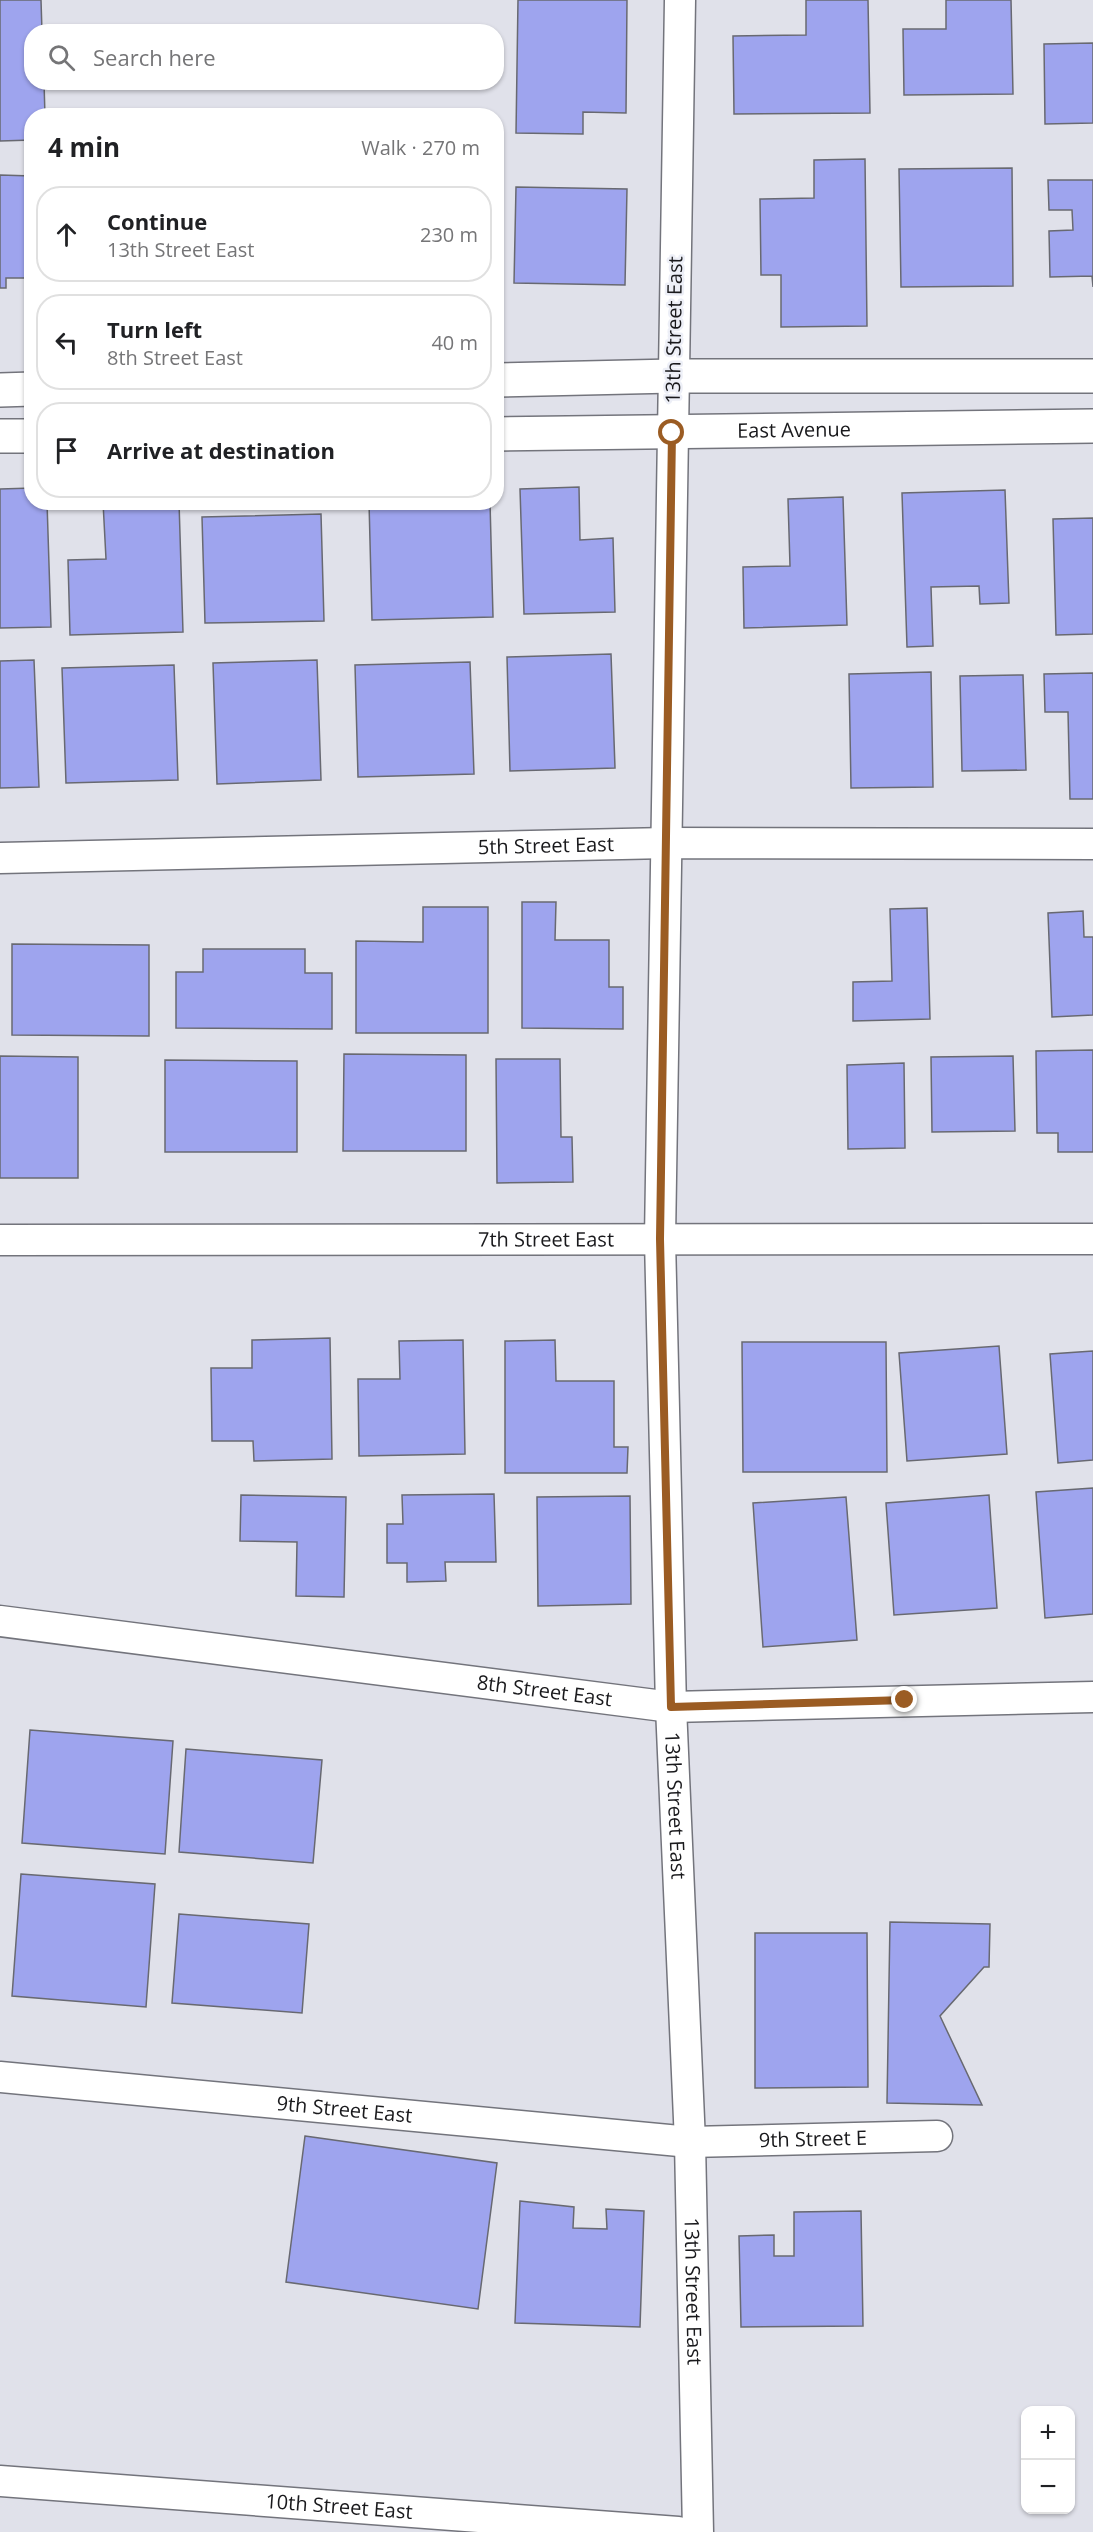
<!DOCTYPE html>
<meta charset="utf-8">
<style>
:root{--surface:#fff;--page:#f6f6f6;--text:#202124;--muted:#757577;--line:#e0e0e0}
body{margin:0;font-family:"Open Sans",sans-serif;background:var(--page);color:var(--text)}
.controls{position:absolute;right:18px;bottom:18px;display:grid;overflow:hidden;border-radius:12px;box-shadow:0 2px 4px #0004}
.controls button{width:54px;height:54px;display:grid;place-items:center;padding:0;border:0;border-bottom:2px solid var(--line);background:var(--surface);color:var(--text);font:30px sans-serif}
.stop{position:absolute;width:18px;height:18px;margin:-14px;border:4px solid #9b5c23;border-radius:50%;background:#fff}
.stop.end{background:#9b5c23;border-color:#fff;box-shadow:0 2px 6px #0008}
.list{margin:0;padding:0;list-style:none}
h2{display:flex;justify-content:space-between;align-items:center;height:78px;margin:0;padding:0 24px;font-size:26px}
h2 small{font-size:20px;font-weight:400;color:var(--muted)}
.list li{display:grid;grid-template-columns:39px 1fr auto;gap:18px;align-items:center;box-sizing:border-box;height:96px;margin:0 12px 12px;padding:0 12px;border:2px solid var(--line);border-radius:24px}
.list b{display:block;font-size:22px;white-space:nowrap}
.list p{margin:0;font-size:20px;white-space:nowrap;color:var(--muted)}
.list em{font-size:20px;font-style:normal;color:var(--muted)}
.icon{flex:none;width:33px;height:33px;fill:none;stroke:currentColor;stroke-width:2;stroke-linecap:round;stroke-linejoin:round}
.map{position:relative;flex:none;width:1093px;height:2532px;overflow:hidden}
.search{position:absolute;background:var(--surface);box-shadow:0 2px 4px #0004;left:24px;top:24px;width:480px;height:66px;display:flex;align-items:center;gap:15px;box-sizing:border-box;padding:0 21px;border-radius:24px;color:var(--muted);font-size:22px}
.panel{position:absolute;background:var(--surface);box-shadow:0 2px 4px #0004;left:24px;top:108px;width:480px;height:402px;border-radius:24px}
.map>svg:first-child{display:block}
.building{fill:#9ea4ee;stroke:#686971;stroke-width:1.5}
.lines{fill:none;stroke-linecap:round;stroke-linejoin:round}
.street-casing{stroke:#73747c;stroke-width:33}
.secondary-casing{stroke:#73747c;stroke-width:36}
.street{stroke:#fff;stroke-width:30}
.secondary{stroke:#fff;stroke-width:33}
.route{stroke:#9b5c23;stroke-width:8}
.labels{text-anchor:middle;stroke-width:5;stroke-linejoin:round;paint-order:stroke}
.street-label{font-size:20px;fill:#19191c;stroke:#edeff7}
</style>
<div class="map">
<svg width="1093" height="2532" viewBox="0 0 1093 2532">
<rect width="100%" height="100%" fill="#e0e1ea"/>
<path class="building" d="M0,0h41l1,32h-10v50h12l1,34h-13v24l-32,1z
M518,0h109l-1,113 -43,-1v22l-67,-1z
M806,0h62l2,113 -136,1 -1,-78 73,-1z
M946,0h65l2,94 -109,1 -1,-66h43z
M1093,43v80l-48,1 -1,-80z
M865,159l2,167 -86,1v-52h-20l-1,-76 54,-1v-38z
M1012,168l1,118 -112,1 -2,-118z
M0,175l32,1v102h-26v10h-6z
M1048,180h45v107l-1,-11 -42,1 -1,-46 24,-1 -1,-20h-23z
M516,187l111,2 -2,96 -111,-2z
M579,487l1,53 33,-2 2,74 -91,2 -4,-125z
M32,488v14h15l4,125 -51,1v-139z
M1005,490l4,113 -29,1 -1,-18 -48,1 2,59 -26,1 -5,-154z
M843,497l4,128 -103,3 -1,-61 47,-1 -2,-67z
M103,502h76l4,130 -113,3 -2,-75 38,-1z
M369,502h121l3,115 -121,3z
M321,514l3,107 -119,2 -3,-106z
M1093,518v116l-37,1 -3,-116z
M611,654l4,114 -105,3 -3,-114z
M34,660l5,127 -39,1v-127z
M317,660l4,120 -104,4 -4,-121z
M470,662l4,112 -116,3 -3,-112z
M174,665l4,115 -112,3 -4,-115z
M931,672l2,115 -82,1 -2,-114z
M1093,673v126h-23l-2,-87h-23l-1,-38z
M1023,675l3,95 -64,1 -2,-95z
M522,902h34l-1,38h54v47h14v42l-101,-1z
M423,907h65v126h-132v-92l67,1z
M927,908l3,111 -77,2v-39l39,-1 -2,-72z
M1083,911l1,26h9v78l-41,2 -4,-104z
M12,944l137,1v91l-137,-1z
M203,949h102v24h27v56l-156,-1v-56h27z
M1093,1050v102h-35v-19h-21l-1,-82z
M344,1054l122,1v96h-123z
M0,1056l78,1v121h-78z
M1013,1056l2,75 -83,1 -1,-75z
M496,1059h64l1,78h11l1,45 -76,1z
M165,1060l132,1v91h-132z
M904,1063l1,85 -57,1 -1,-84z
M330,1338l2,121 -78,2 -1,-20h-41l-1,-73h41v-28z
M463,1340l2,114 -106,2 -1,-77h42l-1,-38z
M555,1340l1,41h58v66h14l-1,26h-122v-132z
M742,1342h144l1,130h-144z
M999,1346l8,108 -100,7 -8,-108z
M1093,1351v109l-35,3 -8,-109z
M1093,1488v126l-48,4 -9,-126z
M494,1494l2,68h-51l1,19 -39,1v-19h-20v-39h16l-1,-29z
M241,1495l105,2 -2,100 -48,-1 1,-54 -57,-1z
M989,1495l8,113 -103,7 -8,-112z
M630,1496l1,108 -93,2 -1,-109z
M846,1497l11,143 -94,7 -10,-144z
M30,1730l143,11 -8,113 -143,-11z
M186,1749l136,11 -9,103 -134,-11z
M21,1874l134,10 -9,123 -134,-11z
M179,1914l130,10 -7,89 -130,-10z
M890,1922l100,2 -1,43h-5l-44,49 42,89 -95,-2z
M755,1933h112l1,154 -113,1z
M305,2136l192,27 -19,146 -192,-27z
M520,2201l54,6 -1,21 34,1 -1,-20 38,2 -4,116 -125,-4z
M861,2211l2,115 -122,1 -2,-91 35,-1v21h20v-44z"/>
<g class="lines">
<g class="street-casing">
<g id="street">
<path id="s1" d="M680,0l-20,1239 11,468 19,435 8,390"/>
<path id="s2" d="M0,858l667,-15 426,1"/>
<path id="s3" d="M0,1240l1093,-1"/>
<path id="s4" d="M0,1621l671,86 422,-10"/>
<path id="s5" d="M0,2077l690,65 247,-6"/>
<path id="s6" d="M0,2481l678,51"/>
</g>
</g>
<g class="secondary-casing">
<g id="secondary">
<path d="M496,380l177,-4h420"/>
<path d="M0,390l32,-1"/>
<path id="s7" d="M496,434l597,-8"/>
<path d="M0,436h32"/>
</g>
</g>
<use href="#street" class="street"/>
<use href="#secondary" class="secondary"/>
</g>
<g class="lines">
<path class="route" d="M672,433l-12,806 11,468 234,-7"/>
</g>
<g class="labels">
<g class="street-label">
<text transform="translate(674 330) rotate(-89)" y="7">13th Street East</text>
<text dy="7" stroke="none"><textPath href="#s7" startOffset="298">East Avenue</textPath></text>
<text dy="7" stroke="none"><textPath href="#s2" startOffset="546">5th Street East</textPath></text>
<text dy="7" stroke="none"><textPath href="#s3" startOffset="546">7th Street East</textPath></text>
<text dy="7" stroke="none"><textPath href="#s4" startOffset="549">8th Street East</textPath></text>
<text dy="7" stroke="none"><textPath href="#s1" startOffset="1806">13th Street East</textPath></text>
<text dy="7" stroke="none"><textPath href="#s5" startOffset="346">9th Street East</textPath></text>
<text dy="7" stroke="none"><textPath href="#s5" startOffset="816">9th Street E</textPath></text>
<text dy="7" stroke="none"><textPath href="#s1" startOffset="2292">13th Street East</textPath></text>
<text dy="7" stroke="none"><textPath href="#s6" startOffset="340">10th Street East</textPath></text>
</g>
</g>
</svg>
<div class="controls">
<button>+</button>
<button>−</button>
</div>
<div class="stop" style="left:672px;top:433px"></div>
<div class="stop end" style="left:905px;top:1700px"></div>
<div class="search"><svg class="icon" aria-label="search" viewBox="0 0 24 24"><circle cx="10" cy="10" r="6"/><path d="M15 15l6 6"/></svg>Search here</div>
<section class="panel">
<h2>4 min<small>Walk · 270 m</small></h2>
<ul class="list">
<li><svg class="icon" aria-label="ahead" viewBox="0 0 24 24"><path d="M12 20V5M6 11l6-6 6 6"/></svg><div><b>Continue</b><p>13th Street East</p></div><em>230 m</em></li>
<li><svg class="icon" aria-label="left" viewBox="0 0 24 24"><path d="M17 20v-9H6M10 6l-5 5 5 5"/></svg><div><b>Turn left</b><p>8th Street East</p></div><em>40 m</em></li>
<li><svg class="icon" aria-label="arrive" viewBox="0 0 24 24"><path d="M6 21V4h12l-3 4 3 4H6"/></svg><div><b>Arrive at destination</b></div></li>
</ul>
</section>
</div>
